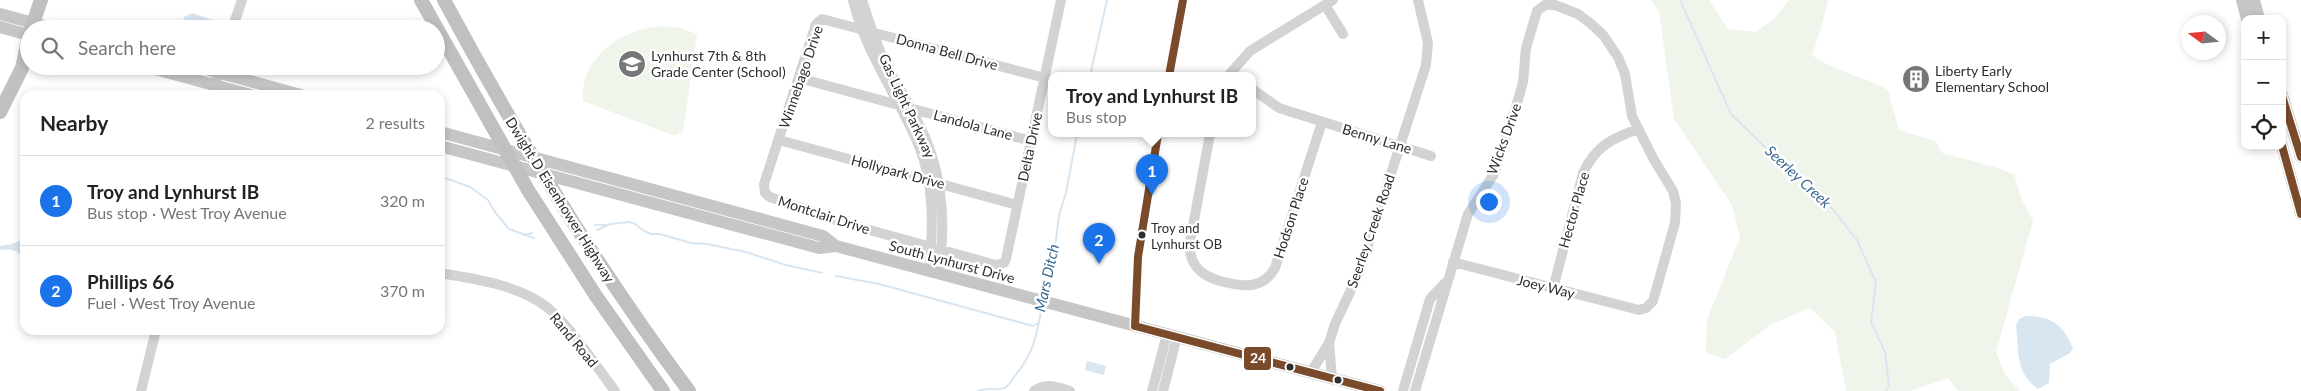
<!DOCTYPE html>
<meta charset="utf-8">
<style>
:root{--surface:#fff;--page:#f6f6f6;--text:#222;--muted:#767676;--line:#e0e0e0;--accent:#1a73e8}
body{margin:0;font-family:Lato,sans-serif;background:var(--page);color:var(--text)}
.controls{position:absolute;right:15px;top:15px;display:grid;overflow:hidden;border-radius:10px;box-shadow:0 2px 8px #0003}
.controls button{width:45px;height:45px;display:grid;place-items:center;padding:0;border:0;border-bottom:1px solid var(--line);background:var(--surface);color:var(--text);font:25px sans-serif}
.compass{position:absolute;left:2181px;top:15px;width:45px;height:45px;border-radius:50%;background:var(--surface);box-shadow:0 2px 8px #0003;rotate:285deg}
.you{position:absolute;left:1488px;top:201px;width:18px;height:18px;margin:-12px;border:4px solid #fff;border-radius:50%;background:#1a73e8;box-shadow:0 0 0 8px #1a73e833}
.badge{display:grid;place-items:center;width:32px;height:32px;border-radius:50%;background:var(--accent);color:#fff;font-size:16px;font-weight:700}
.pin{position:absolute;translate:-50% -41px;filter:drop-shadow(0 1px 2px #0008)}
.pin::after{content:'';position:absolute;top:26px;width:18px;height:15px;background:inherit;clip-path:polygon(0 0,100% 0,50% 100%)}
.popup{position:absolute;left:1048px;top:72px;width:208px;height:65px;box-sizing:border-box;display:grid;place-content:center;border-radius:10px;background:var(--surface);filter:drop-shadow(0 1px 4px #0005);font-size:16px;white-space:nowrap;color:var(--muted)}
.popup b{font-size:19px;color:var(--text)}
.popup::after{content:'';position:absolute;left:50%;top:100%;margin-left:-10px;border:10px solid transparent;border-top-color:var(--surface)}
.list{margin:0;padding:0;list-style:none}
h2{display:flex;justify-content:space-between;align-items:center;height:65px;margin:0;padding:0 20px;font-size:21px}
h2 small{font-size:16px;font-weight:400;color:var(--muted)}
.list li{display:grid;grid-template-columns:32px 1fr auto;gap:15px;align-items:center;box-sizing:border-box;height:90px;padding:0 20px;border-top:1px solid var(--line)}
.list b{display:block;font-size:19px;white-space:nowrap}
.list p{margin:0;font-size:16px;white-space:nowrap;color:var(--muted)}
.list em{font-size:16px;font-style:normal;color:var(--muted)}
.icon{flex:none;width:28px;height:28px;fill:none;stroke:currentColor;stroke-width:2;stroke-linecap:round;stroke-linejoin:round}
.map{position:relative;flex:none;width:2301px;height:391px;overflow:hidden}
.search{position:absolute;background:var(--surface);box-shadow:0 2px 8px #0003;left:20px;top:20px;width:425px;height:55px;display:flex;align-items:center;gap:12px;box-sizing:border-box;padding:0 18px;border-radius:28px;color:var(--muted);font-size:19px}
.panel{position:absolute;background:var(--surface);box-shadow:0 2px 8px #0003;left:20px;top:90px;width:425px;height:245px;border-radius:15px}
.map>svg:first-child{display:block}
.green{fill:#f0f5eb}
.water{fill:#d8e6f2}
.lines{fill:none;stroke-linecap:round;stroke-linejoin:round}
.stream{stroke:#d8e6f2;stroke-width:2}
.minor{stroke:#d3d3d3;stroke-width:10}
.major{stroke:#c6c6c6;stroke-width:12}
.highway{stroke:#c0c0c0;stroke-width:14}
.bus-1-casing{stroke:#fff;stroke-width:11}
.bus-1{stroke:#7a4b2a;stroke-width:8}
.bus-dot{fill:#2e2e2e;stroke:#fff;stroke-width:2}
.labels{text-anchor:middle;stroke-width:5;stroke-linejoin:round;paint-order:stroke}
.bus-label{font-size:13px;fill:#2e2e2e;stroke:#fff;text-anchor:start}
.street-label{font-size:14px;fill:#2e2e2e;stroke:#fff}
.poi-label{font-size:14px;fill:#2e2e2e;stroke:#fff;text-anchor:start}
.water-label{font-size:15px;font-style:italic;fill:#396893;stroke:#fff}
.line-badge{stroke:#fff;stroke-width:2}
.badge-label{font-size:14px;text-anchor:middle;font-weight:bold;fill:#fff}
</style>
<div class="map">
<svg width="2301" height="391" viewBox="0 0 2301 391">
<rect width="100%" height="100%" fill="#fff"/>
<path class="green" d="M1651,0h58l19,29 28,3 19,-14 14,-18h39l-7,29 -9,26c22,17 52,21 76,35l11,40 37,11 6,12 53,14 19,7 7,24 12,23 -37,131 10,24 14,15h-62l-10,-13 -38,13h-64l-11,-59 -25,-24 -40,17 -45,34 -19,-6 1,-33 33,-83 -8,-32 -58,-86 -15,-107z
M663,26l18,2 16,6 -14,97 -8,5 -92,-35c-3,-45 41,-73 80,-75z"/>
<path class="water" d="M192,13l21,7 2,4 -1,5h-33l3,-12z
M25,238v26c-3,-13 -13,-16 -25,-14v-4l12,-2z
M2026,316c25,0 38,9 47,32l-3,5 -20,11 -1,19 -11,6c-23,-17 -19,-38 -22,-64l3,-6z
M1087,361l19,5 -2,9 -19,-5z"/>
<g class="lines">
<path class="stream" d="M1680,0l51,114 71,69 25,19 30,38 19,42 -5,40 14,30 4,33 -3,6
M1090,76l17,-76
M440,176l30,11 18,13 7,12 14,17 25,9
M595,225h12
M597,230l13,-6 19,-2 6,2 9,7 7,3h9l31,9 16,1 39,8 40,13 36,8
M524,235l8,-2
M836,276l43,8 154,42 5,-3
M1044,297l3,-25 9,-32 3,-25 7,-22 11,-59
M978,391c10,-4 21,0 26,-3 5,-2 7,-7 10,-11 19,-22 23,-42 28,-71"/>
<path class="minor" d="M853,0c12,53 46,97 66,146 16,39 14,84 10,125
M862,0c7,22 14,44 24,64 14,26 30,51 41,78 16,40 19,89 11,131
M1325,5l18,29
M232,29l10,-29
M1169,76l14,-76
M1228,76l22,-25 83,-51
M799,78l232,63
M1045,78l-223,-59 -6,5 -52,160 1,9 5,4 78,27 148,41 8,-2 2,-4 55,-259
M1252,89l27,19 152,48
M213,95l7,-29
M1210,134l-20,108c-2,24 13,35 34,40 21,5 39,7 51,-14l47,-146
M779,140l238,65
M440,273c36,6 79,12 108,35 25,21 47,57 67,83
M1553,289l30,-116c13,-27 28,-34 55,-44
M1135,326l3,-69 20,-123
M1329,343l3,35
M1311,372l18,-29 6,-19 24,-51 67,-208 2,-22 -10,-43
M141,391l15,-61
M1034,391c12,-9 23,-4 36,0
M1152,391l15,-57
M1163,391l14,-54
M1403,391l27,-92 15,-16
M1415,391l53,-177 26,-40 24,-74 5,-18 3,-34 11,-37 8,-6h10l23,9 12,9 13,12 15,22 7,17 7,42 21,42 20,33 3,12 -1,20 -22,78 -7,7 -7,2 -186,-48"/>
<path class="major" d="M2242,0l5,19
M2254,0l5,19
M0,14l56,15
M0,27l29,8
M144,66l107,29
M195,66l106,29
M2282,95l19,62
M440,132l383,104 13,10
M440,146l379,102 17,-2 544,145
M2282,146l19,68"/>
<path class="highway" d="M421,0l107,190 68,106 67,95
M444,0c73,136 152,267 245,391
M31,29l10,-29
M0,112l22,-44 7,-33"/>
<g class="bus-1-casing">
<path id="bus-1" d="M1169,76l14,-76
M2282,96l19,61
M2282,146l19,68
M1135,326l245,65
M1135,326l3,-69 20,-123"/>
</g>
<use href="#bus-1" class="bus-1"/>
</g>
<defs>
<g id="school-disc" transform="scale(1.4375)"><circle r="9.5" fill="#777" stroke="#fff"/><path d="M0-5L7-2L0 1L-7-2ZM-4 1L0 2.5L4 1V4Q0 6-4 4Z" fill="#fff"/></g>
<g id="building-disc" transform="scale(1.4375)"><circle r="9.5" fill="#777" stroke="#fff"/><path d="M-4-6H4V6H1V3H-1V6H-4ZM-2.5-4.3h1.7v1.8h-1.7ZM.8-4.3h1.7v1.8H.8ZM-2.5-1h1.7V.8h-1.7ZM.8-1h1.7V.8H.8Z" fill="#fff"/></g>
</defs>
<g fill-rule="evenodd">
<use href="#school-disc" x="632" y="64"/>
<use href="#building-disc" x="1916" y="79"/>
</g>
<g class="bus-dot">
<circle cx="1142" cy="235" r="4.5"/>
<circle cx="1290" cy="367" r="4.5"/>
<circle cx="1338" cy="380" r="4.5"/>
</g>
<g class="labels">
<g class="bus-label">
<text x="1151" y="233">Troy and<tspan x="1151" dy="16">Lynhurst OB</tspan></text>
</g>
<g class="street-label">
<text transform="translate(947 52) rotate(15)" y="5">Donna Bell Drive</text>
<text transform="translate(801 77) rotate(-71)" y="5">Winnebago Drive</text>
<text transform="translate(907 106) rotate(65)" y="5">Gas Light Parkway</text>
<text transform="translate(973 125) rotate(15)" y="5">Landola Lane</text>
<text transform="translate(1377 139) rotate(17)" y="5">Benny Lane</text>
<text transform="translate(1504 139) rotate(-70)" y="5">Wicks Drive</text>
<text transform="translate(1030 147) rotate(-78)" y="5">Delta Drive</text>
<text transform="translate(898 172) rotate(15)" y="5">Hollypark Drive</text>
<text transform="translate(560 200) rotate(58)" y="5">Dwight D Eisenhower Highway</text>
<text transform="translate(1574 210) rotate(-74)" y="5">Hector Place</text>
<text transform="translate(824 215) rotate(18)" y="5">Montclair Drive</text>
<text transform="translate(1291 218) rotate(-72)" y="5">Hodson Place</text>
<text transform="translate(1371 231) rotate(-71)" y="5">Seerley Creek Road</text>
<text transform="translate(952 262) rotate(15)" y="5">South Lynhurst Drive</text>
<text transform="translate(1546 287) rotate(14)" y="5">Joey Way</text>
<text transform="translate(574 340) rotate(50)" y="5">Rand Road</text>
</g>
<g class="poi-label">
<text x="651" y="61">Lynhurst 7th &amp; 8th<tspan x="651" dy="16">Grade Center (School)</tspan></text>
<text x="1935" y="76">Liberty Early<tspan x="1935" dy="16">Elementary School</tspan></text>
</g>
<g class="water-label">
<text transform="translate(1798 177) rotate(43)" y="5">Seerley Creek</text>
<text transform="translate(1047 278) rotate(-78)" y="5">Mars Ditch</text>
</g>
</g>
<rect class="line-badge" x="1243" y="346" width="29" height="25" rx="5" fill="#7a4b2a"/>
<g class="badge-label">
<text x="1258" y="363">24</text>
</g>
</svg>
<div class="controls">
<button>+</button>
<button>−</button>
<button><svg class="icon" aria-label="locate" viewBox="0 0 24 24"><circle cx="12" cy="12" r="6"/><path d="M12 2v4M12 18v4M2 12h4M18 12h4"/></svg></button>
</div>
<svg class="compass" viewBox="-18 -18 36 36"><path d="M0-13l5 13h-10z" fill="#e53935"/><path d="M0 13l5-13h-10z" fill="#767676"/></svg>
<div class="you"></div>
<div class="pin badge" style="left:1152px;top:195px">1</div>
<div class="popup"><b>Troy and Lynhurst IB</b>Bus stop</div>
<div class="pin badge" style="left:1099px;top:264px">2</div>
<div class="search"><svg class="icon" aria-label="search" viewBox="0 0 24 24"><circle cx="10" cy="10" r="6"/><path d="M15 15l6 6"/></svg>Search here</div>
<section class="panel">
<h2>Nearby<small>2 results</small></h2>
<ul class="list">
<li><span class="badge">1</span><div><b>Troy and Lynhurst IB</b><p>Bus stop · West Troy Avenue</p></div><em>320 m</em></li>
<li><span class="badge">2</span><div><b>Phillips 66</b><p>Fuel · West Troy Avenue</p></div><em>370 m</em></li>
</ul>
</section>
</div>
